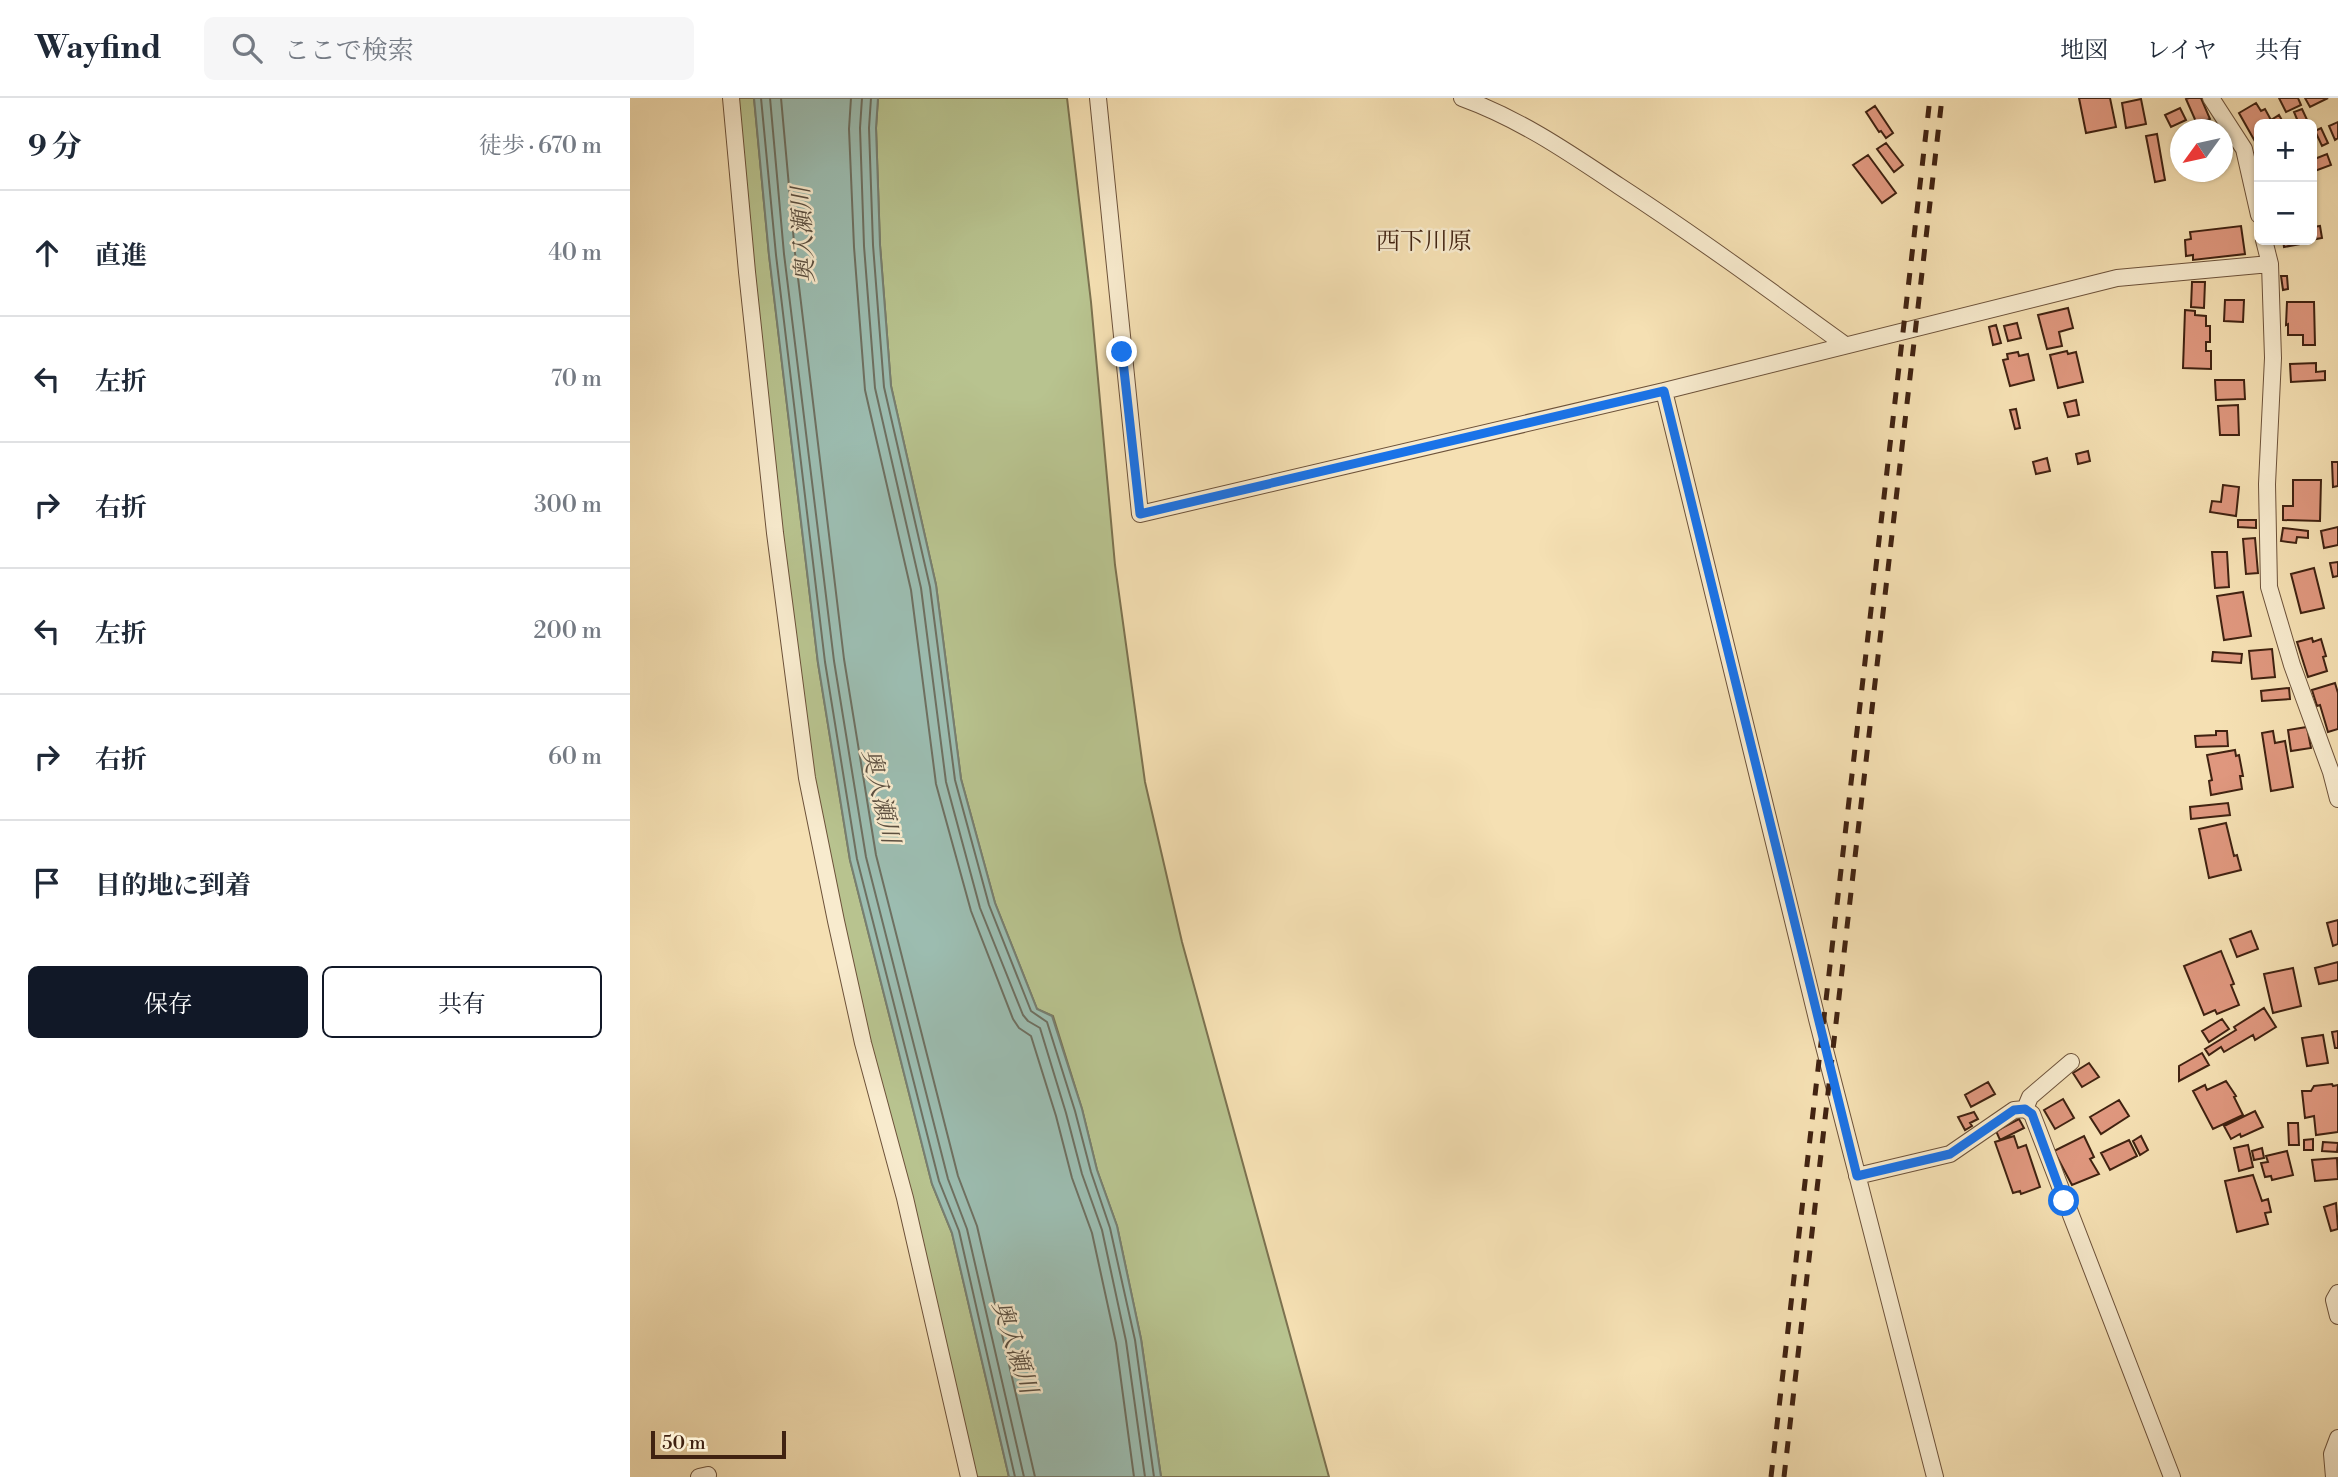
<!DOCTYPE html>
<html lang="ja">
<meta charset="utf-8">
<style>
:root{--surface:#fff;--page:#f6f6f7;--text:#1f2937;--muted:#747a83;--line:#e0e1e3;--accent:#111827}
body{margin:0;font-family:"Libre Bodoni","Noto Serif JP",serif;background:var(--page);color:var(--text)}
.controls{position:absolute;right:21px;top:21px;display:grid;overflow:hidden;border-radius:10px;box-shadow:0 2px 5px #0004}
.controls button{width:63px;height:63px;display:grid;place-items:center;padding:0;border:0;border-bottom:2px solid var(--line);background:var(--surface);color:var(--text);font:35px sans-serif}
.compass{position:absolute;left:1540px;top:21px;width:63px;height:63px;border-radius:50%;background:var(--surface);box-shadow:0 2px 5px #0004;rotate:237deg}
.scale{position:absolute;left:21px;bottom:18px;width:135px;box-sizing:border-box;padding-left:7px;border:4px solid #402211;border-top:0;font-size:19px;line-height:24px;white-space:nowrap;color:#402211;-webkit-text-stroke:5px #f8ebce;paint-order:stroke}
.stop{position:absolute;width:21px;height:21px;margin:-16px;border:5px solid #1a73e8;border-radius:50%;background:#fff}
.stop.end{background:#1a73e8;border-color:#fff;box-shadow:0 2px 7px #0008}
.list{margin:0;padding:0;list-style:none}
h2{display:flex;justify-content:space-between;align-items:center;height:91px;margin:0;padding:0 28px;font-size:30px}
h2 small{font-size:23px;font-weight:400;color:var(--muted)}
.list li{display:grid;grid-template-columns:46px 1fr auto;gap:21px;align-items:center;box-sizing:border-box;height:126px;padding:0 28px;border-top:2px solid var(--line)}
.list b{display:block;font-size:26px;white-space:nowrap}
.list em{font-size:23px;font-style:normal;color:var(--muted)}
.actions{display:flex;gap:14px;padding:21px 28px}
.actions a{flex:1;padding:16px 0;border:2px solid var(--accent);border-radius:10px;text-align:center;font-size:24px;color:var(--accent)}
.actions .main{background:var(--accent);color:#fff}
.icon{flex:none;width:38px;height:38px;fill:none;stroke:currentColor;stroke-width:2;stroke-linecap:round;stroke-linejoin:round}
.map{position:relative;flex:none;width:1708px;height:1379px;overflow:hidden}
header{display:flex;align-items:center;gap:42px;box-sizing:border-box;height:98px;padding:0 35px;background:var(--surface);border-bottom:2px solid var(--line)}
header strong{font-size:33px}
nav{display:flex;gap:38px;margin-inline-start:auto;font-size:24px}
.search{width:490px;height:63px;background:var(--page);display:flex;align-items:center;gap:18px;box-sizing:border-box;padding:0 24px;border-radius:10px;color:var(--muted);font-size:26px}
main{display:flex}
aside{flex:1;background:var(--surface)}
.map>svg:first-child{display:block}
.green{fill:#b8c38f;stroke:#7c7250;stroke-width:2}
.water{fill:#9cbdb1;stroke:#777f71;stroke-width:2}
.lines{fill:none;stroke-linecap:round;stroke-linejoin:round}
.shore{stroke:#6e7061;stroke-width:2}
.building{fill:#df977e;stroke:#402211;stroke-width:2}
.street-casing{stroke:#6d523a;stroke-width:18}
.street{stroke:#f8ebce;stroke-width:16}
.rail{stroke:#402211;stroke-width:5;stroke-dasharray:12 12;stroke-linecap:butt}
.route{stroke:#1a73e8;stroke-width:9}
.labels{text-anchor:middle;stroke-width:5;stroke-linejoin:round;paint-order:stroke}
.water-label{font-size:24px;font-style:italic;fill:#5c5041;stroke:#f8ebce}
.neighbourhood-label{font-size:24px;fill:#402211;stroke:#f8ebce}
</style>
<header>
<strong>Wayfind</strong>
<div class="search"><svg class="icon" aria-label="search" viewBox="0 0 24 24"><circle cx="10" cy="10" r="6"/><path d="M15 15l6 6"/></svg>ここで検索</div>
<nav><a>地図</a><a>レイヤ</a><a>共有</a></nav>
</header>
<main>
<aside>
<h2>9 分<small>徒歩 · 670 m</small></h2>
<ul class="list">
<li><svg class="icon" aria-label="ahead" viewBox="0 0 24 24"><path d="M12 20V5M6 11l6-6 6 6"/></svg><div><b>直進</b></div><em>40 m</em></li>
<li><svg class="icon" aria-label="left" viewBox="0 0 24 24"><path d="M17 20v-9H6M10 6l-5 5 5 5"/></svg><div><b>左折</b></div><em>70 m</em></li>
<li><svg class="icon" aria-label="right" viewBox="0 0 24 24"><path d="M7 20v-9h11M14 6l5 5-5 5"/></svg><div><b>右折</b></div><em>300 m</em></li>
<li><svg class="icon" aria-label="left" viewBox="0 0 24 24"><path d="M17 20v-9H6M10 6l-5 5 5 5"/></svg><div><b>左折</b></div><em>200 m</em></li>
<li><svg class="icon" aria-label="right" viewBox="0 0 24 24"><path d="M7 20v-9h11M14 6l5 5-5 5"/></svg><div><b>右折</b></div><em>60 m</em></li>
<li><svg class="icon" aria-label="arrive" viewBox="0 0 24 24"><path d="M6 21V4h12l-3 4 3 4H6"/></svg><div><b>目的地に到着</b></div></li>
</ul>
<div class="actions"><a class="main">保存</a><a>共有</a></div>
</aside>
<div class="map">
<svg width="1708" height="1379" viewBox="0 0 1708 1379">
<rect width="100%" height="100%" fill="#f5e0b3"/>
<filter id="stains"><feTurbulence type="fractalNoise" baseFrequency=".00286" numOctaves="4"/><feColorMatrix values="0 0 0 0 .2 0 0 0 0 .09 0 0 0 0 .02 0 0 0 .5 -.17"/></filter>
<radialGradient id="worn" r=".72"><stop offset=".6" stop-color="#630" stop-opacity="0"/><stop offset="1" stop-color="#630" stop-opacity=".3"/></radialGradient>
<path class="green" d="M106,0h18l15,157 49,408 32,197 82,324 20,49 57,244h-34l-134,-557 -28,-144 -32,-243z
M248,0h189l24,204 24,263 30,217 37,160 147,535h-168l-20,-138 -24,-113 -20,-56 -15,-61 -29,-93 -16,-7 -42,-106 -34,-124 -25,-194 -45,-199 -11,-141 -4,-117z"/>
<path class="water" d="M124,0h124l-2,30 4,117 11,141 45,199 25,194 34,124 42,106 15,7 30,93 15,61 20,56 24,113 20,138h-152l-57,-244 -20,-49 -82,-324 -32,-197 -49,-408z"/>
<g class="lines">
<path class="shore" d="M131,0l15,157 49,407 32,197 82,322 20,50 56,246
M140,0l14,156 50,407 32,196 82,322 19,50 57,248
M151,0l14,155 49,406 32,196 82,321 19,50 58,251
M221,0l-2,31 5,118 11,143 46,200 25,194 35,127 42,108 6,9 12,8 25,80 16,62 20,55 24,110 18,134
M232,0l-2,30 4,118 11,142 46,200 25,194 34,126 43,107 5,6 12,7 26,85 16,61 20,56 24,111 19,136
M241,0l-2,30 4,117 11,142 46,200 25,193 34,125 42,106 16,11 28,89 16,61 19,56 25,112 19,137"/>
</g>
<path class="building" d="M1449,0h31l6,29 -30,6z
M1559,0h12l9,21 -13,5 -11,-25z
M1649,0h19l3,7 -15,7z
M1675,0h23l-18,9z
M1511,1l5,25 -20,4 -4,-25z
M1626,5l5,8 4,-2 6,11 8,-5 5,9h-25v20l-2,1 -18,-32z
M1245,8l18,27 -7,5 -5,-7 -2,1 -13,-20z
M1550,10l6,12 -15,7 -6,-12z
M1672,11l7,15h-10l-5,-12z
M1708,24v16l-3,2 -6,-14z
M1691,30l7,15 -6,3 -7,-15z
M1527,36l8,46 -10,2 -9,-46z
M1256,45l17,22 -9,7 -17,-23z
M1697,56l4,11 -19,7v-12z
M1238,57l28,38 -14,10 -29,-38z
M1611,128l4,28 -52,6v-5l-7,1 -1,-16 6,-1 -1,-7z
M1690,128l2,12 -6,1 -3,-12z
M1653,142h27l1,2 -27,5z
M1651,178h6l1,13 -5,1z
M1562,184h13l-1,26 -13,-1z
M1595,202h19l-1,22 -19,-1z
M1657,204h27l1,43h-12v-10h-15v-11l-2,1z
M1438,210l5,20 -14,4 3,14 -15,3 -9,-34z
M1555,212l10,1v4l11,1v10h4v16h-4v9h5v18l-28,-1z
M1387,225l4,15 -13,3 -4,-15z
M1366,227l5,18 -8,2 -4,-18z
M1437,253l1,3 8,-2 7,30 -25,6 -8,-33z
M1388,254l1,4 9,-2 6,26 -24,6 -7,-26 5,-1 -1,-5z
M1686,265v9l9,-1v9l-34,2 -1,-18z
M1585,282h29l1,19 -29,1z
M1446,302l3,15 -11,2 -4,-14z
M1608,307l1,30h-19l-2,-29z
M1386,311l4,19 -5,1 -5,-19z
M1458,353l2,10 -12,3 -2,-10z
M1417,360l3,13 -14,3 -3,-12z
M1702,364h6v24l-5,1z
M1663,382h28l-1,41 -37,-1v-14h10z
M1593,387l16,2 -3,29 -26,-4 2,-11 9,1z
M1608,422h18v8l-18,-1z
M1708,429v18l-14,3 -3,-17z
M1653,430l25,3v7l-11,-1 -1,6 -15,-2z
M1625,440l3,35 -12,1 -3,-35z
M1582,454h15l2,35 -14,1z
M1708,464v14l-5,1 -3,-14z
M1684,470l10,40 -23,5 -10,-39z
M1613,494l8,44 -27,4 -7,-44z
M1682,540l1,4 8,-3 5,17 -3,1 4,14 -19,6 -11,-35z
M1642,551l3,28 -23,2 -3,-28z
M1583,554l29,2 -1,9 -29,-2z
M1705,585l3,10v36l-10,3 -8,-27 -3,1 -5,-16z
M1659,590l1,11 -28,2 -1,-10z
M1677,629l4,21 -20,3 -3,-21z
M1586,633h11l1,15 -32,1 -1,-11 21,-1z
M1643,633l2,12 10,-2 8,46 -22,4 -9,-58z
M1605,652l1,6 3,-1 4,21h-3l2,13 -31,6 -2,-14 3,-1 -5,-25z
M1598,705l2,12 -39,4 -1,-12z
M1596,725l8,33 3,-1 4,15 -32,8 -10,-49z
M1708,822v24l-5,2 -6,-23z
M1621,833l7,18 -21,8 -7,-18z
M1591,853l13,33 -3,1 8,20 -22,9 -2,-4 -11,5 -20,-49z
M1708,864v18l-19,4 -4,-16z
M1663,870l8,38 -28,7 -9,-39z
M1634,910l12,19 -21,13 -2,-5 -29,17 -3,-5 -12,8 -4,-6 31,-19 -2,-3z
M1592,921l7,10 -20,13 -7,-11z
M1708,933v17h-3l-3,-16z
M1693,937l5,28 -21,3 -5,-28z
M1572,955l7,12 -30,16v-15z
M1459,965l10,14 -17,10 -9,-14z
M1596,983l10,15 -2,1 9,18 -30,14 -20,-38 12,-6 2,5z
M1358,984l7,12 -24,13 -6,-12z
M1702,986l1,2 5,-1v47l-22,3 -2,-19 -9,2 -3,-27h9l3,-5z
M1433,1001l11,19 -19,11 -11,-19z
M1489,1002l10,16 -28,18 -11,-17z
M1625,1013l8,16 -22,10 -1,-3 -9,5 -7,-13z
M1344,1014l4,7 -8,4 2,3 -7,4 -7,-13z
M1389,1021l5,9 -24,12 -4,-9z
M1658,1025h10l1,22h-10z
M1384,1038l4,12 8,-3 14,42 -19,7 -1,-3 -7,2 -18,-51z
M1454,1038l10,21 -4,2 9,15 -27,11 -18,-34z
M1511,1038l7,14 -8,5 -7,-14z
M1683,1041v11h-9v-10z
M1499,1042l8,16 -27,14 -9,-17z
M1693,1044l15,1 -1,9 -15,-1z
M1618,1047l5,22 -14,4 -5,-23z
M1632,1050l2,10 -10,2 -2,-9z
M1657,1053l6,24 -21,5 -1,-4 -6,1 -4,-14 7,-1 -2,-6z
M1707,1060l1,21 -23,2 -3,-21z
M1623,1077l9,26 6,-2 3,13 -6,1 3,11 -31,8 -12,-51z
M1706,1105l2,26 -7,2 -7,-24z"/>
<g class="lines">
<g class="street-casing">
<path id="street" d="M101,0l16,174 28,261 32,245 29,143 27,122 42,155 64,279
M468,0l42,416 524,-123 453,-113 153,-14
M832,0c58,21 106,54 157,88 77,50 152,105 226,159
M1581,0l33,51 15,66
M1634,142l6,24 3,94 -6,126 2,103 23,78 39,107 7,27
M1034,293l153,628 118,458
M1395,1011l5,-12 41,-35
M1227,1078l93,-22 64,-44 11,-1 7,5 140,363
M1708,1195l-4,7 4,16
M69,1379l9,-2
M1704,1379l-2,-23 6,-16"/>
</g>
<use href="#street" class="street"/>
<path class="rail" d="M1141,1379l159,-1379
M1154,1379l158,-1379"/>
</g>
<g class="lines">
<path class="route" d="M492,254l18,162 524,-123 193,785 93,-22 64,-44 11,-1 7,5 32,87"/>
</g>
<g class="labels">
<g class="water-label">
<text transform="translate(173 137) rotate(-93)" y="8">奥入瀬川</text>
<text transform="translate(251 698) rotate(77)" y="8">奥入瀬川</text>
<text transform="translate(385 1249) rotate(72)" y="8">奥入瀬川</text>
</g>
<g class="neighbourhood-label">
<text x="794" y="151">西下川原</text>
</g>
</g>
<rect width="100%" height="100%" filter="url(#stains)"/>
<rect width="100%" height="100%" fill="url(#worn)"/>
</svg>
<div class="controls">
<button>+</button>
<button>−</button>
</div>
<svg class="compass" viewBox="-18 -18 36 36"><path d="M0-13l5 13h-10z" fill="#e53935"/><path d="M0 13l5-13h-10z" fill="#747a83"/></svg>
<div class="scale">50 m</div>
<div class="stop" style="left:1434px;top:1103px"></div>
<div class="stop end" style="left:492px;top:254px"></div>
</div>
</main>
